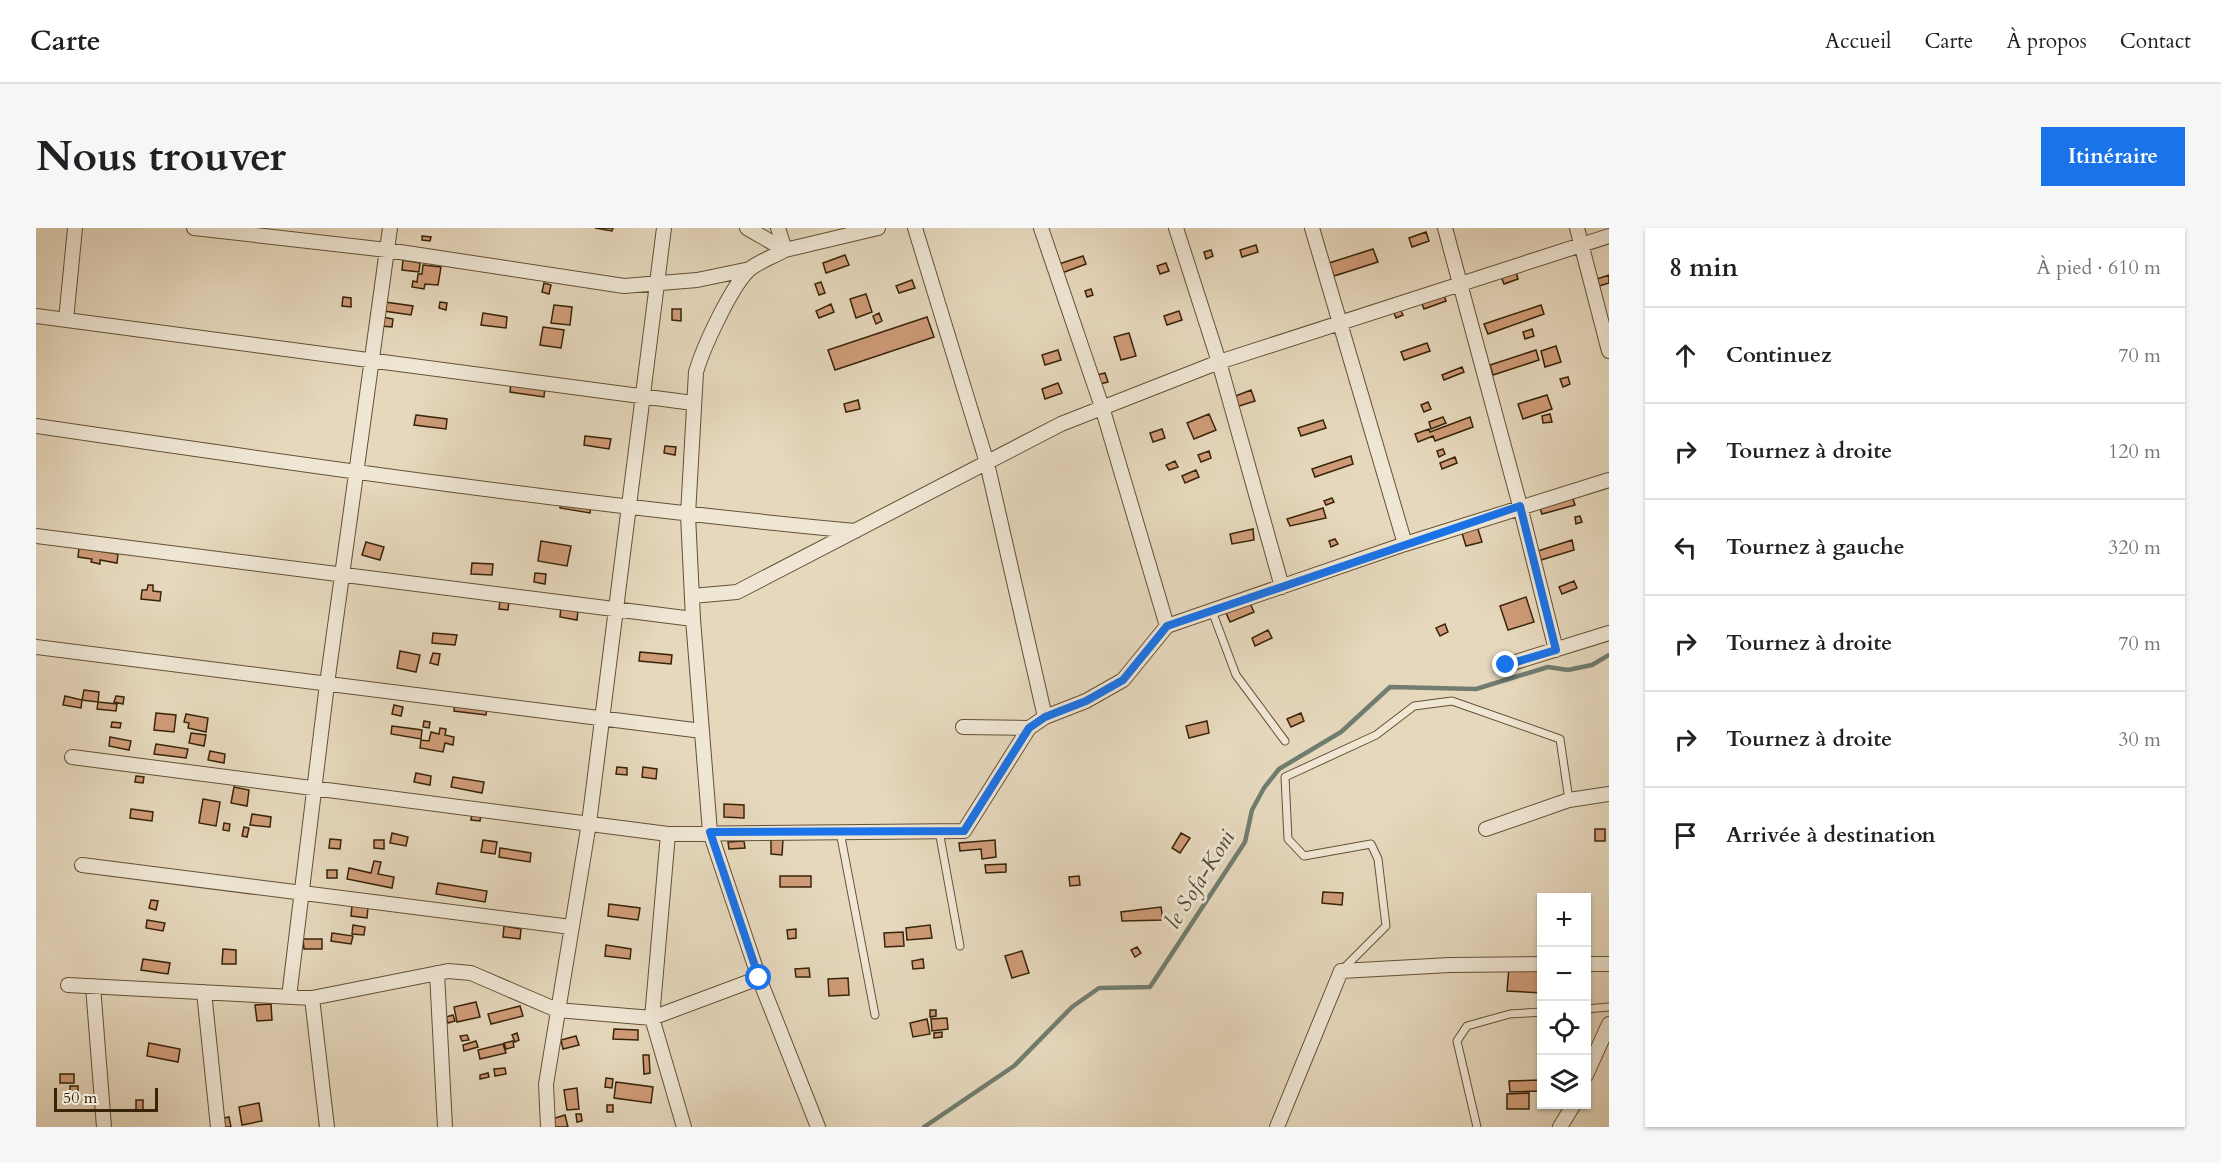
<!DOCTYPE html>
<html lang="fr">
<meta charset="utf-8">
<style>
:root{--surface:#fff;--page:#f6f6f6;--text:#202124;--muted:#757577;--line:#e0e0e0;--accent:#1a73e8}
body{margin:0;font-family:Cardo,serif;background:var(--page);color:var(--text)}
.controls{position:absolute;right:18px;bottom:18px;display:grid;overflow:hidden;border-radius:0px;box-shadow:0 2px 4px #0004}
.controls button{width:54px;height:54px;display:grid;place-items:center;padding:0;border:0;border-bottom:2px solid var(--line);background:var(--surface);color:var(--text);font:30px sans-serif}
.scale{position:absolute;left:18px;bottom:15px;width:104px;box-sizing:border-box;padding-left:6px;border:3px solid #372408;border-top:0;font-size:16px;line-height:21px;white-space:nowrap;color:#372408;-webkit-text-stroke:4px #efe6d4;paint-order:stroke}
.stop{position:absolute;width:18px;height:18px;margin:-14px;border:4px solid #1a73e8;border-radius:50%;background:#fff}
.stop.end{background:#1a73e8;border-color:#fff;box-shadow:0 2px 6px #0008}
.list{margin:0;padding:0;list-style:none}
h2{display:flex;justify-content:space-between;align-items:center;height:78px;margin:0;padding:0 24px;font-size:26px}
h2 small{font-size:20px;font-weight:400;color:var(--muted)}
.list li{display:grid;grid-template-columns:39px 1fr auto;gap:18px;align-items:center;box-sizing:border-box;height:96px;padding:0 24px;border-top:2px solid var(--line)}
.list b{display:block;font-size:22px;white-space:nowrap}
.list em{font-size:20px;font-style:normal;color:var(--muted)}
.icon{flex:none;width:33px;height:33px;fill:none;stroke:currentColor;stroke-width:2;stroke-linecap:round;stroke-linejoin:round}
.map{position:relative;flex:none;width:1573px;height:899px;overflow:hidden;border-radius:0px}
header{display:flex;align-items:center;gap:36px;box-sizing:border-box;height:84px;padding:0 30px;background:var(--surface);border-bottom:2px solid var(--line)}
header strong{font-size:28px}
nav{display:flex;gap:33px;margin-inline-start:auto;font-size:21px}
.intro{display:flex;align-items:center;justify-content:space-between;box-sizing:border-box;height:144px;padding:0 36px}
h1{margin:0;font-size:42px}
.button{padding:15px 27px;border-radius:0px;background:var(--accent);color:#fff;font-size:21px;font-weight:700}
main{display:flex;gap:36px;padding:0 36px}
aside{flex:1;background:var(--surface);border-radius:0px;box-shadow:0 2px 4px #0004}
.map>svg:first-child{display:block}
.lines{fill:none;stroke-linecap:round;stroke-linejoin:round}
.stream{stroke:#707d6f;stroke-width:4.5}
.building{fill:#cf9b78;stroke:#372408;stroke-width:1.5}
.service-casing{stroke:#635135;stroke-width:9}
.minor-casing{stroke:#635135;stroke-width:16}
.service{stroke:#efe6d4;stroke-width:7}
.minor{stroke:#efe6d4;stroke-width:14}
.route{stroke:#1a73e8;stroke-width:8}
.labels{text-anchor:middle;stroke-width:6;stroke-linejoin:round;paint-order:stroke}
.water-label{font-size:22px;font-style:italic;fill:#4f4933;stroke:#efe6d4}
</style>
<header>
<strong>Carte</strong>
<nav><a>Accueil</a><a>Carte</a><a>À propos</a><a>Contact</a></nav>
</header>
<div class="intro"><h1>Nous trouver</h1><a class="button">Itinéraire</a></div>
<main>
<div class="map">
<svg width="1573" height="899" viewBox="0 0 1573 899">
<rect width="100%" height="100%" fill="#e6d8bd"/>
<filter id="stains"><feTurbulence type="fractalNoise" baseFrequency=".00333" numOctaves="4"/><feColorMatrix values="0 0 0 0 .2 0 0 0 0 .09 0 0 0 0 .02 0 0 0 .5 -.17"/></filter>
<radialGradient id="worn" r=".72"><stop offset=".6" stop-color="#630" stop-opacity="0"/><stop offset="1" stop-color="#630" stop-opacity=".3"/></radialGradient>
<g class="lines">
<path class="stream" d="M888,899l90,-61 58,-59 27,-19 51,-1 95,-145 7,-32 12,-22 15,-19 62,-37 49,-45 86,2 72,-22 20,3 24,-5 17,-10"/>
</g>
<path class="building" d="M559,0h18l-1,3z
M1390,4l3,9 -17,6 -3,-9z
M386,8l9,1 -1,4 -8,-1z
M1220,17l2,7 -16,5 -2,-7z
M1337,21l5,13 -44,14 -5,-13z
M1175,22l2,6 -7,3 -2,-7z
M809,27l4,10 -23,8 -3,-10z
M1047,28l3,8 -24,9 -3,-9z
M367,32l17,3 -1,9 -17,-2z
M1130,35l3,8 -9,3 -3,-8z
M387,37l18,2 -3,18 -13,-1 -1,5 -12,-2 1,-6 4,1 1,-8h4z
M1479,41l3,10 -14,5 -4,-10z
M1573,47v8l-10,3 -2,-7z
M876,52l3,8 -16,5 -3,-7z
M785,54l4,11 -6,2 -4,-11z
M508,55l7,2 -2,9 -7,-2z
M1055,61l2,6 -6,2 -2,-6z
M1407,65l3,8 -22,8 -3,-8z
M830,66l6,18 -16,6 -6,-19z
M307,69l8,1v9l-9,-1z
M349,74l28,4 -2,9 -27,-4z
M404,74l7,1 -1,7 -7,-2z
M795,76l3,8 -15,6 -3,-7z
M518,77l18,2 -2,18 -19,-2z
M1505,77l3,9 -56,20 -4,-10z
M1363,79l4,8 -7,3 -3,-8z
M636,81h9v12l-9,-1z
M1143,83l3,9 -15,5 -3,-9z
M447,85l24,4 -1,11 -25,-3z
M843,85l3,8 -6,3 -3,-8z
M347,89l10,2 -1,8 -11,-1z
M891,89l7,20 -99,33 -7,-20z
M507,99l21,3 -3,18 -21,-3z
M1496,101l2,7 -9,3 -2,-7z
M1093,105l7,23 -15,4 -7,-23z
M1391,115l3,8 -26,9 -3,-8z
M1520,118l5,16 -16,5 -4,-16z
M1022,122l3,10 -16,5 -3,-10z
M1500,122l3,10 -46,15 -3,-10z
M1426,139l2,5 -20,8 -2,-5z
M1069,145l3,9 -8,2 -3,-9z
M1532,149l2,7 -7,3 -3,-8z
M475,154l34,5 -1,10 -34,-5z
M1022,155l4,10 -17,6 -3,-10z
M1215,162l4,11 -19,6 -3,-10z
M1511,167l5,14 -29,10 -5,-15z
M822,172l2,9 -14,3 -2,-8z
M1392,174l3,7 -7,3 -3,-7z
M1173,186l7,16 -22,9 -7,-16z
M1514,186l2,8 -9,1 -1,-7z
M380,187l31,4 -1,10 -32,-4z
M1407,189l3,6 -15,6 -2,-7z
M1434,189l3,10 -38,14 -2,-5 -15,6 -3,-8 14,-5 1,3z
M1287,192l3,8 -25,8 -3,-8z
M1126,201l3,9 -12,4 -3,-9z
M549,208l26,3 -2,10 -25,-4z
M629,218l11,1 -1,8 -11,-2z
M1407,221l2,5 -6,3 -2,-6z
M1173,223l2,7 -10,4 -3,-7z
M1315,228l2,8 -38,13 -3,-8z
M1419,229l2,6 -15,6 -2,-6z
M1139,233l3,6 -9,3 -3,-5z
M1160,242l3,7 -14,6 -3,-7z
M1536,268l3,9 -33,9 -3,-9z
M1296,270l2,4 -8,3 -2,-4z
M525,271l30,5 -1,9 -30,-5z
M1287,280l3,10 -36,8 -3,-7z
M1544,288l2,6 -6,2 -1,-7z
M1441,298l5,16 -16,4 -5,-16z
M1217,301l1,11 -22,4 -2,-10z
M1299,311l3,5 -7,3 -2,-6z
M1536,312l2,10 -33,10 -3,-9z
M505,313l30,5 -4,20 -29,-5z
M330,314l18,5 -4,13 -18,-5z
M43,320l39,6 -1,9 -17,-3v4l-9,-2 1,-3 -14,-2z
M436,335l21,1 -1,11 -21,-1z
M499,345l11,1 -1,10 -11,-2z
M1538,353l3,7 -15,6 -3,-7z
M112,357h5v6l8,1 -1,9 -19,-2 1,-9h5z
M1490,369l8,25 -26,8 -8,-24z
M464,373h9l-1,9 -9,-1z
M1214,375l4,9 -24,10 -4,-9z
M525,379l17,3 -1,10 -17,-3z
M1409,396l3,8 -8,4 -4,-8z
M1232,402l4,8 -17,8 -3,-8z
M397,405l24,2 -2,10 -23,-2z
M364,423l20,4 -4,17 -19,-4z
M604,424l32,3 -1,9 -32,-3z
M397,425l7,1 -2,11 -8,-2z
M48,462l15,2 -1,10 -16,-2z
M29,468l17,4 -1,8 -18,-3z
M80,468l8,1 -1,7 -9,-2z
M62,474l19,2 -1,7 -19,-2z
M419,474l32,4 -1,9 -32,-4z
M358,477l9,2 -2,9 -9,-2z
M120,485l20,2 -2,17 -20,-2z
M1265,485l3,8 -13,6 -4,-8z
M150,486l22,4 -2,14 -18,-4 1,-5 -5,-1z
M388,493l6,1 -1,6 -6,-1z
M1171,493l2,12 -20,5 -3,-12z
M76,494l9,1 -1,5 -9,-1z
M356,498l30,4 -1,9 -30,-5z
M404,500l6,1 -1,6 9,2 -1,8 -8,-2 -2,9 -23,-4 1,-8 8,1 2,-9 8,2z
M155,505l15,2 -2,11 -15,-3z
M74,509l21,4 -2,9 -20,-4z
M120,516l32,5 -2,9 -32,-4z
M174,523l15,3 -1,9 -16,-3z
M581,539l10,1v7l-11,-1z
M607,539l14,2 -1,10 -14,-2z
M380,545l15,3 -1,9 -16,-3z
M100,548l8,1 -1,6 -8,-1z
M417,549l31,5 -2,11 -31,-6z
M198,559l15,3 -2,16 -16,-3z
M167,571l17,3 -4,24 -17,-3z
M688,576l20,1v13l-20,-1z
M95,581l22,3 -1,9 -22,-3z
M436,585l9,1 -1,7 -9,-1z
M216,586l19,3 -1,10 -20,-2z
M188,595l6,1 -1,7 -6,-1z
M208,599l5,1 -2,9 -5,-1z
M1559,601h10v12h-10z
M356,605l16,4 -2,9 -16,-3z
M1145,605l9,5 -10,15 -8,-5z
M735,610l12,1 -1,16 -11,-1z
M294,611l11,1 -1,9 -11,-1z
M338,612h10v9l-10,-1z
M447,612l14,2 -2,12 -14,-2z
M959,612l1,17 -14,2 -1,-10 -21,2 -1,-8z
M708,613l1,7 -16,1 -1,-7z
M464,620l31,5 -1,9 -31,-5z
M338,633l7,1 -3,12 16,3 -2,11 -45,-9 2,-11 22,5z
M970,636v8l-20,1 -1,-8z
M291,642h10v8h-10z
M744,648h31v11h-31z
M1043,648l1,9 -10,1 -1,-9z
M402,655l49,8 -2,11 -49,-8z
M1287,664l20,1 -1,12 -20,-2z
M115,672l7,1 -2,9 -7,-2z
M573,676l31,4 -2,12 -30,-4z
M316,677l16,2 -1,11 -16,-2z
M1125,679l2,13 -41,1 -1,-9z
M111,692l18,3 -2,8 -17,-3z
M317,697l12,2 -1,8 -12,-1z
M894,697l2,13 -25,2 -1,-12z
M468,698l17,3 -1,10 -17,-2z
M760,701v9l-8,1 -1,-9z
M867,704l1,14 -19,1 -1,-14z
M296,705l21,3 -2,8 -20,-3z
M267,711h19v10h-18z
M570,717l25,4 -1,10 -25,-3z
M1101,719l4,6 -6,4 -4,-7z
M187,721l13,1v14h-14z
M986,723l7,22 -17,5 -7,-22z
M107,731l27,4 -2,11 -27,-4z
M887,731l1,9 -11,1 -1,-8z
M1473,739l33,1v25l-35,-2z
M773,740l1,9h-14l-1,-8z
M812,750l1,17 -20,1 -1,-17z
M440,774l4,15 -23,5 -3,-15z
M235,776l1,16 -15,1 -2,-16z
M484,778l3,10 -32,8 -3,-10z
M894,782h6v6l-6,1z
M417,787l2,6 -7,2 -2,-6z
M911,790l1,11 -16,2 -1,-12z
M891,791l3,15 -17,3 -3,-14z
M578,801l24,1v10l-25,-1z
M906,804v5l-8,1v-5z
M481,805l2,7 -4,2 -3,-7z
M431,807l2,5 -7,1 -2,-5z
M540,808l3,9 -16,4 -2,-9z
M440,813l2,6 -14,4 -1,-6z
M477,813l1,6 -8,2 -2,-6z
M113,815l31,6 -2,13 -31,-6z
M467,816l3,9 -26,6 -2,-9z
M607,827h6l1,18 -6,1z
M469,840l1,6 -11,2 -1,-7z
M452,845l1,4 -9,2v-4z
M24,846h14v9h-14z
M570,850l7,1 -1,9 -7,-1z
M1506,852v11l-32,1 -1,-11z
M580,854l37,5 -2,16 -37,-5z
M34,858h8v8h-8z
M541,860l2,21 -12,1 -3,-20z
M1493,865v16h-22v-15z
M100,872h7v10h-7z
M223,875l3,18 -20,4 -3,-18z
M571,877h6v7h-6z
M540,886h5l1,7 -5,1z
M529,887l3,12h-14l-2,-8z
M193,889l2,10h-11l-1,-8z"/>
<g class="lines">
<g class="service-casing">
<path id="service" d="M1176,383l24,64 49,66
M903,603l21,115
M804,604l35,183
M1306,742l44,-44 -8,-67 -7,-15 -67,12 -16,-17 -3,-62 91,-42 38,-29 38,-5 108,38 9,61
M1550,781l23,-2
M1441,899l-20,-86 10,-15 43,-12 32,-2"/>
</g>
<g class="minor-casing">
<path id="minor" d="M158,0l193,22 237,36 73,-6 53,-11
M711,0l38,22 93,-22
M742,0l7,22c-11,6 -24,11 -34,18 -19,16 -48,80 -55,104l-8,143 5,104 17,213 49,146 59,149
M879,0l72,235 58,254
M1005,0l61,179 65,219
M1140,0l43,134 63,225
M1276,0l93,316
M1409,0l75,278 36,144
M1541,0l32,123
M0,88l657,87
M30,92l9,-92
M0,198c273,40 545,79 819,105
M0,308l657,83
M656,368l45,-4 324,-168 158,-62 390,-126
M0,419l666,84
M1470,437l103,-32
M927,499l66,1
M36,529l596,77 296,-3 65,-103 16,-11 41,-16 37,-21 44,-54 238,-82 204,-64
M1450,601l83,-29 40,-6
M632,606l-16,184 32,109
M46,637l489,62
M1550,736h23
M401,745l8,154
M32,757l244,13 136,-27 23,2 86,37 95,8 107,-40
M57,758l11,141
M168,764l14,135
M253,769l38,-313 63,-456
M276,770l15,129
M1550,847l23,-51
M512,899l-2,-43 43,-261 75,-595
M1241,899l64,-156 109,-6 92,-1
M1524,899l14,-23"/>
</g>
<use href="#service" class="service"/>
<use href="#minor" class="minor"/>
</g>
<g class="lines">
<path class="route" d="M723,750l-49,-146 254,-1 65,-103 16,-11 41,-16 37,-21 44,-54 353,-120 36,144 -50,15"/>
</g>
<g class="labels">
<g class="water-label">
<text transform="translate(1163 651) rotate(-58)" y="8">le Sofa-Koni</text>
</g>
</g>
<rect width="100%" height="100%" filter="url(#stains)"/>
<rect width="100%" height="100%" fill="url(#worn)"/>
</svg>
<div class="controls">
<button>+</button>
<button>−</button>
<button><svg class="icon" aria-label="locate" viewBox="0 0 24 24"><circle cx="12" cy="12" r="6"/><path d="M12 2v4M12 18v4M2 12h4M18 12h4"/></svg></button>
<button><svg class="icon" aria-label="layers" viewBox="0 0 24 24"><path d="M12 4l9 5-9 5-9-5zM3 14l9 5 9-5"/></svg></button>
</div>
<div class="scale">50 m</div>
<div class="stop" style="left:723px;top:750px"></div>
<div class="stop end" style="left:1470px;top:437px"></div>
</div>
<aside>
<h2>8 min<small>À pied · 610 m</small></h2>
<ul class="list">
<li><svg class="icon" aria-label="ahead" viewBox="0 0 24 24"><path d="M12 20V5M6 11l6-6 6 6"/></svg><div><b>Continuez</b></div><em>70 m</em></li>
<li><svg class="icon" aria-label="right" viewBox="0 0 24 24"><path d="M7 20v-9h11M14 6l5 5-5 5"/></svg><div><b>Tournez à droite</b></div><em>120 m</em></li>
<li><svg class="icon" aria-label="left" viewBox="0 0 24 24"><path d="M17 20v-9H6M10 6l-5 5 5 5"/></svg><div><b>Tournez à gauche</b></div><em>320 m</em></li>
<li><svg class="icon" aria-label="right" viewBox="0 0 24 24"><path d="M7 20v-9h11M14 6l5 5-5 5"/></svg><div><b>Tournez à droite</b></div><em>70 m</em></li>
<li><svg class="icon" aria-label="right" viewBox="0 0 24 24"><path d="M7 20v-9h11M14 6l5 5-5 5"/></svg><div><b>Tournez à droite</b></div><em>30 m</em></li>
<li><svg class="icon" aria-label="arrive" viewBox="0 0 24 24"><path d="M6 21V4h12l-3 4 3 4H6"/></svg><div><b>Arrivée à destination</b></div></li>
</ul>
</aside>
</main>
